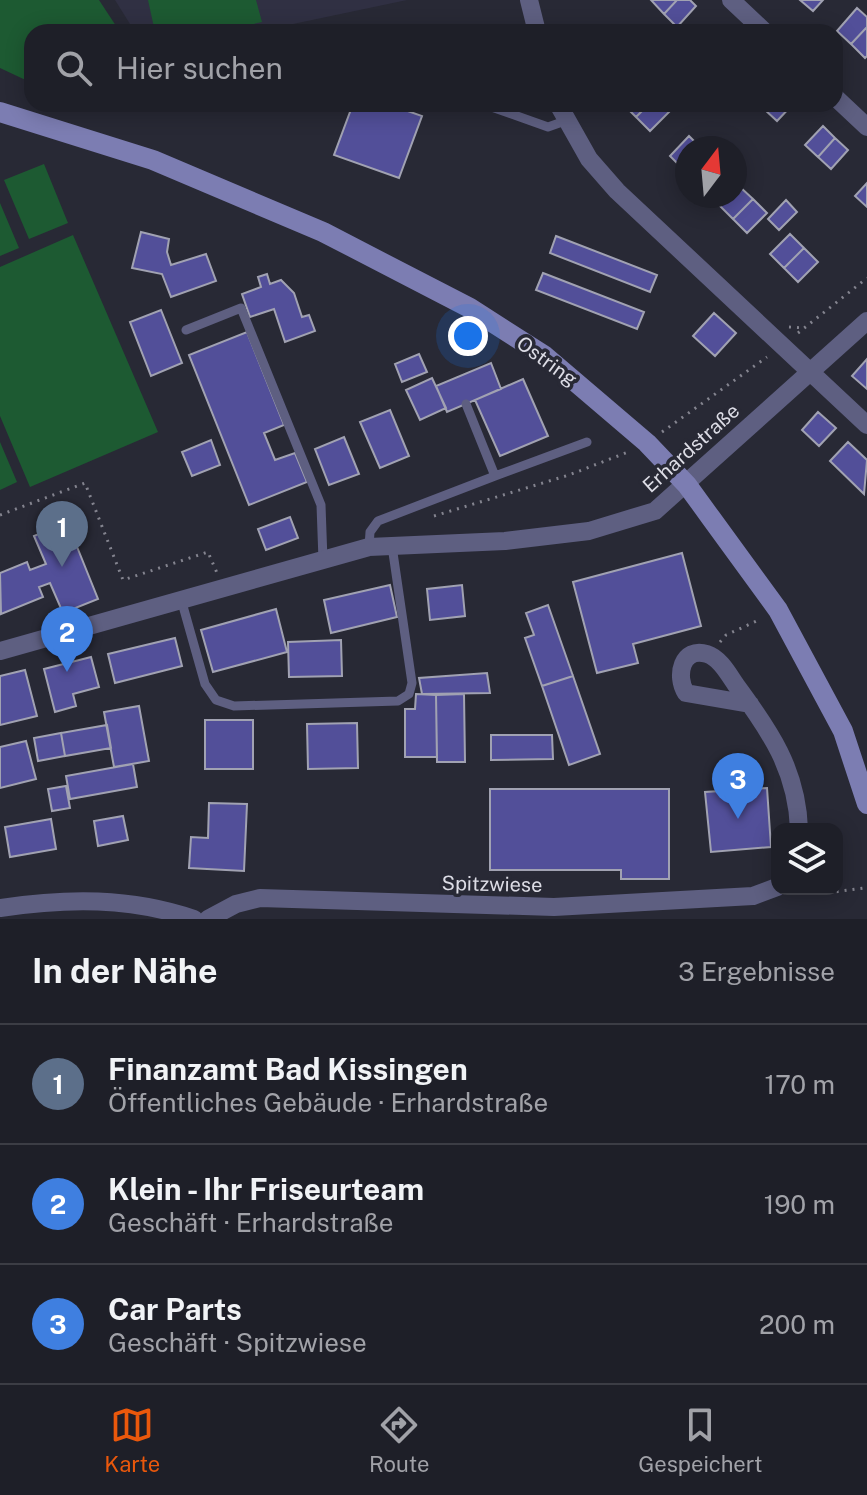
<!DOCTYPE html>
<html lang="de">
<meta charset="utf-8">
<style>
:root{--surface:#1e1f28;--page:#262730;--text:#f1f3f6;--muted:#a1a2a8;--line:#3c3d45;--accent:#ea580c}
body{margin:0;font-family:"Public Sans",sans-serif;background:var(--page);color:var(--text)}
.controls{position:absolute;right:24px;bottom:24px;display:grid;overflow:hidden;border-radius:16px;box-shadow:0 4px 20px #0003}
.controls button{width:72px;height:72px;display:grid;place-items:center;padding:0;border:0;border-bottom:2px solid var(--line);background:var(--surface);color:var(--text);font:40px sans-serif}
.compass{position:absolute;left:675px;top:136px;width:72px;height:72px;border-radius:50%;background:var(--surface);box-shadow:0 4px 20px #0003;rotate:16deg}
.you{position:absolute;left:468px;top:336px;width:28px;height:28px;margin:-20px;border:6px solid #fff;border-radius:50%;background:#1a73e8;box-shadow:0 0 0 12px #1a73e833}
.badge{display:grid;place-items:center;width:52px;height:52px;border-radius:50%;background:var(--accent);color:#fff;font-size:26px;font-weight:700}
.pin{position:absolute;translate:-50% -66px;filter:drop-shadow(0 2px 4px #0008)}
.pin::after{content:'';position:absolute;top:42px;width:28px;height:24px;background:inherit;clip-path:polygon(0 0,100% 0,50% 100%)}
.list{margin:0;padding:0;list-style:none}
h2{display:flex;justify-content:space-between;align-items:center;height:104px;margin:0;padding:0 32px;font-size:34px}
h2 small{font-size:26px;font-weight:400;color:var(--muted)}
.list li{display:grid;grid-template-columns:52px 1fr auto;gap:24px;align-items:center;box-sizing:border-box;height:120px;padding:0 32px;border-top:2px solid var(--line)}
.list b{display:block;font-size:30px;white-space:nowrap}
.list p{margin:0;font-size:26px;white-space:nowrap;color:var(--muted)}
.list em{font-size:26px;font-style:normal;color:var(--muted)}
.icon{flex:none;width:44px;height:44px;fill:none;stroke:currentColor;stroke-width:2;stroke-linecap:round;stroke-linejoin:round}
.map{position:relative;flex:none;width:867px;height:919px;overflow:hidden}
.search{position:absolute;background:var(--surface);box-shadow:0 4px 20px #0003;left:24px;right:24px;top:24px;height:88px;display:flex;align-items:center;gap:20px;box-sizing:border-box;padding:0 28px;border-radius:24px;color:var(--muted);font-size:30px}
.sheet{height:464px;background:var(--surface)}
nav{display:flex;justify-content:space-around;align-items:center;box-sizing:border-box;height:112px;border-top:2px solid var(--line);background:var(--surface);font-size:22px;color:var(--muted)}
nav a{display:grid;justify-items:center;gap:4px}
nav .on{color:var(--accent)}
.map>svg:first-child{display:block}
.built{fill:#303043}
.green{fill:#1d5a32}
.building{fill:#524f99;stroke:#a1a2b2;stroke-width:2}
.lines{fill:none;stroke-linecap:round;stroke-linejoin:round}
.path{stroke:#84848f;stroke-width:3;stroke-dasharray:2 6;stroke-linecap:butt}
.lane{stroke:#5e5f81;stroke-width:9}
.street{stroke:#5e5f81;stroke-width:18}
.secondary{stroke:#7c7db2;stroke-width:20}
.labels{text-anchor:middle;stroke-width:7;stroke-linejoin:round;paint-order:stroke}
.street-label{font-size:20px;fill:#dcdce5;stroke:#282935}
</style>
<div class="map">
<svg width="867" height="919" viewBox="0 0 867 919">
<rect width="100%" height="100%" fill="#282935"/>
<path class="built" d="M115,0h292l-152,32h-120z"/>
<path class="green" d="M0,0h99l21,32h-88v51l-32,-15z
M148,0h108l6,22 -43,10h-64z
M44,164l24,59 -39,16 -25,-59z
M0,203l19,45 -19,8z
M73,235l85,197 -128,55 -30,-71v-149z
M0,442l17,40 -17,8z"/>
<path class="building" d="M651,0h26l-13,14z
M677,0h13l6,6 -19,21 -13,-13z
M800,0h23l-10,11z
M857,8l10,9v10l-16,17 -14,-13z
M867,27v29l-2,2 -14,-14z
M353,104h35l34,12 -23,62 -65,-23z
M623,104h26l-13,13z
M649,104h14l7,7 -20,20 -14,-14z
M769,104h24l-16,17 -13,-12z
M823,126l12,12 -17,19 -13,-12z
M689,136l12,12h-14v19l-3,3 -14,-14z
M835,138l13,12 -17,19 -13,-12z
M867,183v24l-12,-11z
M739,186l14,13 -20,20 -14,-14 9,-9h7z
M753,199l14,14 -20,20 -14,-14z
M786,200l11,12 -18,18 -11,-11z
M141,232l28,7 -2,13 4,13 35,-11 10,27 -45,16 -9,-23 -30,-6z
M790,234l14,14 -20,20 -14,-14z
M556,236l101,39 -7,17 -100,-39z
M804,248l14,14 -20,20 -14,-14z
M543,273l101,39 -7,17 -101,-39z
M267,274l3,10 11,-4 13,13 8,24 7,-2 6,16 -30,11 -11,-33 -24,8 -8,-23 19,-7 -3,-10z
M161,310l21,53 -31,13 -21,-54z
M714,313l22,20 -21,23 -22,-20z
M247,332l37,93 -20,8 11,27 20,-7 12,29 -58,23 -60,-150z
M419,354l8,18 -25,10 -7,-18z
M867,359v30l-15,-13z
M491,363l10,26 -54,23 -11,-26z
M432,378l14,30 -26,12 -14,-30z
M523,379l25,57 -48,20 -25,-56z
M390,410l19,46 -29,12 -20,-46z
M818,412l18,16 -17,18 -17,-16z
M344,437l15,37 -30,11 -14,-36z
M211,440l9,25 -28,11 -10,-24z
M848,442l19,18 -3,34 -34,-33z
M290,517l8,21 -32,12 -8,-21z
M67,522l31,77 -35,14 -13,-30 -11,4 4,10 -42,17 -1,-41 27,-11 3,8 16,-6 -12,-28z
M682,553l19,73 -68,18 5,19 -41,10 -24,-91z
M390,585l7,32 -66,16 -7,-33z
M462,585l3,31 -35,4 -3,-31z
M548,605l25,71 -31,10 -17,-48 9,-3 -8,-22z
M276,609l11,43 -74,20 -12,-42z
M175,638l7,28 -67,17 -7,-29z
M341,640l1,36 -53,1 -1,-35z
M91,657l8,30 -26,7 3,12 -21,6 -11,-43z
M25,670l12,46 -37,9v-49z
M487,673l3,20 -68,1 -3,-16z
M573,676l27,78 -31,11 -27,-79z
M416,694l20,1 1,62h-32v-48h10z
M464,694l1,68h-28l-1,-67z
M139,706l10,55 -35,6 -10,-55z
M205,720h48v49h-48z
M357,723l1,45 -50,1 -1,-45z
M107,725l4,23 -46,8 -4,-23z
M61,733l4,23 -27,5 -4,-23z
M491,735h61l1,24 -62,1z
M26,741l10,38 -36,9v-41z
M133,764l4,23 -67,12 -4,-23z
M66,786l4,22 -18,3 -4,-22z
M767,788l4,59 -60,5 -6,-60z
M490,789h179v90h-48v-9h-131z
M209,803l38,1 -3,67 -55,-3 2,-31 17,1z
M123,816l5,24 -30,6 -4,-25z
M51,819l5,30 -46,8 -5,-30z"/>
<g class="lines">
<path class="path" d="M789,327l16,1
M798,333l69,-55
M662,432l105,-75
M0,515l85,-32 38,97 85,-28 9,21
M434,516l135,-41 59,-23
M720,642l6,-7 35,-16
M821,889l13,3 30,-4"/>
<path class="lane" d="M483,104l65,23 17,-6
M186,330l55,-22 80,197 2,55
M495,476l92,-34
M369,547l1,-15 8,-11 117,-45 -29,-72
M181,599l24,85 11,16 18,6 164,-5 11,-7 3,-11 -20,-137"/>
<path class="street" d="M529,0l8,32
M731,0l34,32
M835,97l32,30
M558,104l31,55 28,32 250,234
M0,651l369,-104 136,-6 84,-10 66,-20 212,-190
M750,704l-64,-11c-11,-17 -4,-47 21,-39 13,4 22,21 29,31 34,46 61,85 63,144
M0,908c67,-10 130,-11 194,11
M208,919l28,-15 24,-6 294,9 199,-11 24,-9"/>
<path class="secondary" d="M0,112l153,48 170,72 147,76 75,48 102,87 40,42 24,33 67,92 65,121 24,73"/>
</g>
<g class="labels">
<g class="street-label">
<text transform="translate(547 361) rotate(36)" y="7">Ostring</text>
<text transform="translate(691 448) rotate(-42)" y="7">Erhardstraße</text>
<text transform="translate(492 884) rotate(1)" y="7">Spitzwiese</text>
</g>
</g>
</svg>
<div class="controls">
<button><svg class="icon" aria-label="layers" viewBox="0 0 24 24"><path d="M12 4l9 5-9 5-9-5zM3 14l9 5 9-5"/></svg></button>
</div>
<svg class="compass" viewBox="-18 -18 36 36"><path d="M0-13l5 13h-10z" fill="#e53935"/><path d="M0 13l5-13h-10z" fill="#a1a2a8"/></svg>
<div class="you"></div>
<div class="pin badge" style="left:62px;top:567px;background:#5c6f8a">1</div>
<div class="pin badge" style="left:67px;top:672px;background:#3f7fe0">2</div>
<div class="pin badge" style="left:738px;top:819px;background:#3f7fe0">3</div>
<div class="search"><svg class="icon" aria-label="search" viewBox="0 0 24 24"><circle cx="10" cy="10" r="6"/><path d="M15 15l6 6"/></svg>Hier suchen</div>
</div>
<section class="sheet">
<h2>In der Nähe<small>3 Ergebnisse</small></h2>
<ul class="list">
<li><span class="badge" style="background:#5c6f8a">1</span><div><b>Finanzamt Bad Kissingen</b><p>Öffentliches Gebäude · Erhardstraße</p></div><em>170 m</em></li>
<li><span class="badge" style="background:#3f7fe0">2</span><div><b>Klein - Ihr Friseurteam</b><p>Geschäft · Erhardstraße</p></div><em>190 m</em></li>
<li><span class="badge" style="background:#3f7fe0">3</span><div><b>Car Parts</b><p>Geschäft · Spitzwiese</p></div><em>200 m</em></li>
</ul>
</section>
<nav>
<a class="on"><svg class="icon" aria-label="map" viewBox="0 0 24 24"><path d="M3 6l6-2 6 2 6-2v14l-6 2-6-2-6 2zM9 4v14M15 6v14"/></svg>Karte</a>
<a><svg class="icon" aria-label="directions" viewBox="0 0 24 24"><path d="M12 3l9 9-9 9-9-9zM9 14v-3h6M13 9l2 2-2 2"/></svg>Route</a>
<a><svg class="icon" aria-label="saved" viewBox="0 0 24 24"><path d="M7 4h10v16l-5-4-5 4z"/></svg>Gespeichert</a>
</nav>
